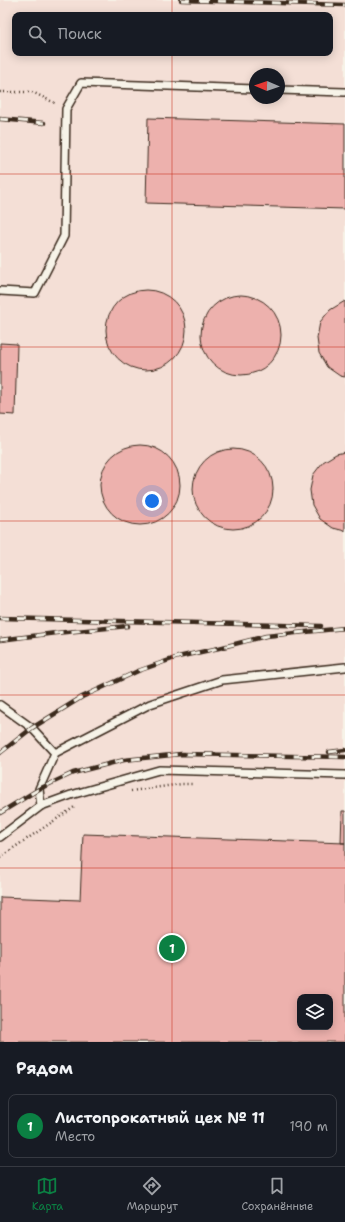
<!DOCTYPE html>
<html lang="ru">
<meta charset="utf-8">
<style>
:root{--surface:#171b24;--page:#20242c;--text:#f1f3f6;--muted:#9ea1a6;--line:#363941;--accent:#0b8043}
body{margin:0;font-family:"Shantell Sans",sans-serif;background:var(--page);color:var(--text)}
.controls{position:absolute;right:12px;bottom:12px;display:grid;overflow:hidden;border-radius:8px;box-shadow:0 2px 10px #0003}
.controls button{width:36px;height:36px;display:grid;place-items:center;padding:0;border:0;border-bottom:1px solid var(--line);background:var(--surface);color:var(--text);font:20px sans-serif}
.compass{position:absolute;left:249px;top:68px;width:36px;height:36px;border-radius:50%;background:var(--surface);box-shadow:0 2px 10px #0003;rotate:272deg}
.you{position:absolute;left:152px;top:501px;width:14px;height:14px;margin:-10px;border:3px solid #fff;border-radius:50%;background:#1a73e8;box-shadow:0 0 0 6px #1a73e833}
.badge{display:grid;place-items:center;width:26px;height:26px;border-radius:50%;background:var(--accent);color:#fff;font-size:13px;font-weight:700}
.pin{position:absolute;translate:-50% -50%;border:2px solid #fff;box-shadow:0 1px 4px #0006}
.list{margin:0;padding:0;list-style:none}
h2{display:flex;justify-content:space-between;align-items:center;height:52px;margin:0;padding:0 16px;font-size:17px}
h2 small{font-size:13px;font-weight:400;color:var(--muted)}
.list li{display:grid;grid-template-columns:26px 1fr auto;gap:12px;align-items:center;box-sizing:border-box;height:64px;margin:0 8px 8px;padding:0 8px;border:1px solid var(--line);border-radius:8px}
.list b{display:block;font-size:15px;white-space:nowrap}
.list p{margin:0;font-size:13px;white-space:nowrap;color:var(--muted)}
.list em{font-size:13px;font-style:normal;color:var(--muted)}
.icon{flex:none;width:22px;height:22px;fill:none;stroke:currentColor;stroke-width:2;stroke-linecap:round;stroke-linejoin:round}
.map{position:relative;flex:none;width:345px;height:1042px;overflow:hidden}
.search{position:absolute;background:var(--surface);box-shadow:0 2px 10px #0003;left:12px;right:12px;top:12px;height:44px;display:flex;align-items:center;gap:10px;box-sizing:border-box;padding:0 14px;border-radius:8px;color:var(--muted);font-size:15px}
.sheet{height:124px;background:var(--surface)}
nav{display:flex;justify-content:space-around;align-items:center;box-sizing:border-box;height:56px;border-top:1px solid var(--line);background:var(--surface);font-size:11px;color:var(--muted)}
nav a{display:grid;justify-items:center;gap:2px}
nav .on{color:var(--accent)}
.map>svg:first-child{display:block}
.built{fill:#f4dfd6;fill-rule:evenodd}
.building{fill:#edb1ad;stroke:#3b2a1e;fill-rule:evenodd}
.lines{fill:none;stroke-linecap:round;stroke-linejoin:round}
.lane-casing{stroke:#3b2a1e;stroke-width:10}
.path{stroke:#3b2a1e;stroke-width:2.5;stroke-dasharray:1 3;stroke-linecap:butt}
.lane{stroke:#f7f3e8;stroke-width:7}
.rail-casing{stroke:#3b2a1e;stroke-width:4.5}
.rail{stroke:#f7f3e8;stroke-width:3;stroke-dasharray:9;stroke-linecap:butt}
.grid{fill:none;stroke:#c8321e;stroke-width:1;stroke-opacity:0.55}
</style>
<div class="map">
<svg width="345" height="1042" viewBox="0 0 345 1042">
<rect width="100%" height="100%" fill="#f7f3e8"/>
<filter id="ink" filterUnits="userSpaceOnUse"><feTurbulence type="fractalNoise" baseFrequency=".025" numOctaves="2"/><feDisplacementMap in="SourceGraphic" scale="8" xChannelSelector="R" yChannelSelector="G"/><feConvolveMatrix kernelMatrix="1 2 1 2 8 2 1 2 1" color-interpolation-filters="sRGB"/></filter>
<g filter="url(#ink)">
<path class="built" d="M0,0h345v1042h-345zM15,15h315v38h-315zM255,74h24v24h-24zM300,997h30v30h-30z"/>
<path class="building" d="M148,118l197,6v85l-199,-6z
M106 330a40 40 0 1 1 80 0a40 40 0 1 1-80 0Z
M201 335a40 40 0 1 1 80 0a40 40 0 1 1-80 0Z
M345,301v76l-5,-1 -13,-9 -8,-14 -2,-15 3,-16 10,-12z
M0,343l17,1 -2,71 -15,-1z
M100 485a40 40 0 1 1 80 0a40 40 0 1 1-80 0Z
M193 489a40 40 0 1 1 80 0a40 40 0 1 1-80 0Z
M345,452v79l-12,-3 -13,-9 -8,-14 -2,-15 3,-15 10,-13 13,-8z
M342,811h3v32h-4z
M83,834l262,9v199h-345v-145l80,3zM300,997h30v30h-30z"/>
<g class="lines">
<g class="lane-casing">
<path id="lane" d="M279,90l66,2
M0,291l35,2 29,-57 2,-127 15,-26 174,6
M0,705l32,23 23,25
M41,806l30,-11 88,-25 186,5
M0,837l41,-31 -2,-17 16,-36 95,-49 72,-24 123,-13"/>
</g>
<path class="path" d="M0,92h32l25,12
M131,791l51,-7h11
M0,857l76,-51"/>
<use href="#lane" class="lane"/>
<g class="rail-casing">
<path id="rail" d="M181,0l164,5
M0,119l44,4
M0,618l321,8
M0,640l56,-7 72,-7
M329,752l16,-2
M0,753l32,-25 50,-31 56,-26 40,-14 41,-9 47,-12 79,-8
M0,813l39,-24 34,-16 51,-13 57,-6 164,3"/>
</g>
<use href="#rail" class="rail"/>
</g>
</g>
<path class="grid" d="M172,0v15M172,53v989M0,174h345M0,347h345M0,521h345M0,695h345M0,868h345"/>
</svg>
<div class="controls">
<button><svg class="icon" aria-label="layers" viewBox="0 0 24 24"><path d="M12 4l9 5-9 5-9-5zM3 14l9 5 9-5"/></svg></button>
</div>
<svg class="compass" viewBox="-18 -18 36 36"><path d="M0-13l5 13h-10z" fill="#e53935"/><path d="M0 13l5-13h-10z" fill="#9ea1a6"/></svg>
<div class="you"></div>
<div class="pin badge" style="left:172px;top:948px">1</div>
<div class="search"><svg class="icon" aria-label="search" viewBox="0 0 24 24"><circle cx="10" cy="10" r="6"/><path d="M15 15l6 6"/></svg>Поиск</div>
</div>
<section class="sheet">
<h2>Рядом<small></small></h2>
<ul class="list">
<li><span class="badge">1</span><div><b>Листопрокатный цех № 11</b><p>Место</p></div><em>190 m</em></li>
</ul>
</section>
<nav>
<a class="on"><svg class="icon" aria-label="map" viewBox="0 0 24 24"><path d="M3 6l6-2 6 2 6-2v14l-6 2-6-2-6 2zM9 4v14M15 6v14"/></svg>Карта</a>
<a><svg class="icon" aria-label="directions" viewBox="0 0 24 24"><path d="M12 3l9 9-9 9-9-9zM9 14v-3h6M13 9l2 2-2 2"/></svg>Маршрут</a>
<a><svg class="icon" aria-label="saved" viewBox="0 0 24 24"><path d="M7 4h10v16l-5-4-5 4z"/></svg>Сохранённые</a>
</nav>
